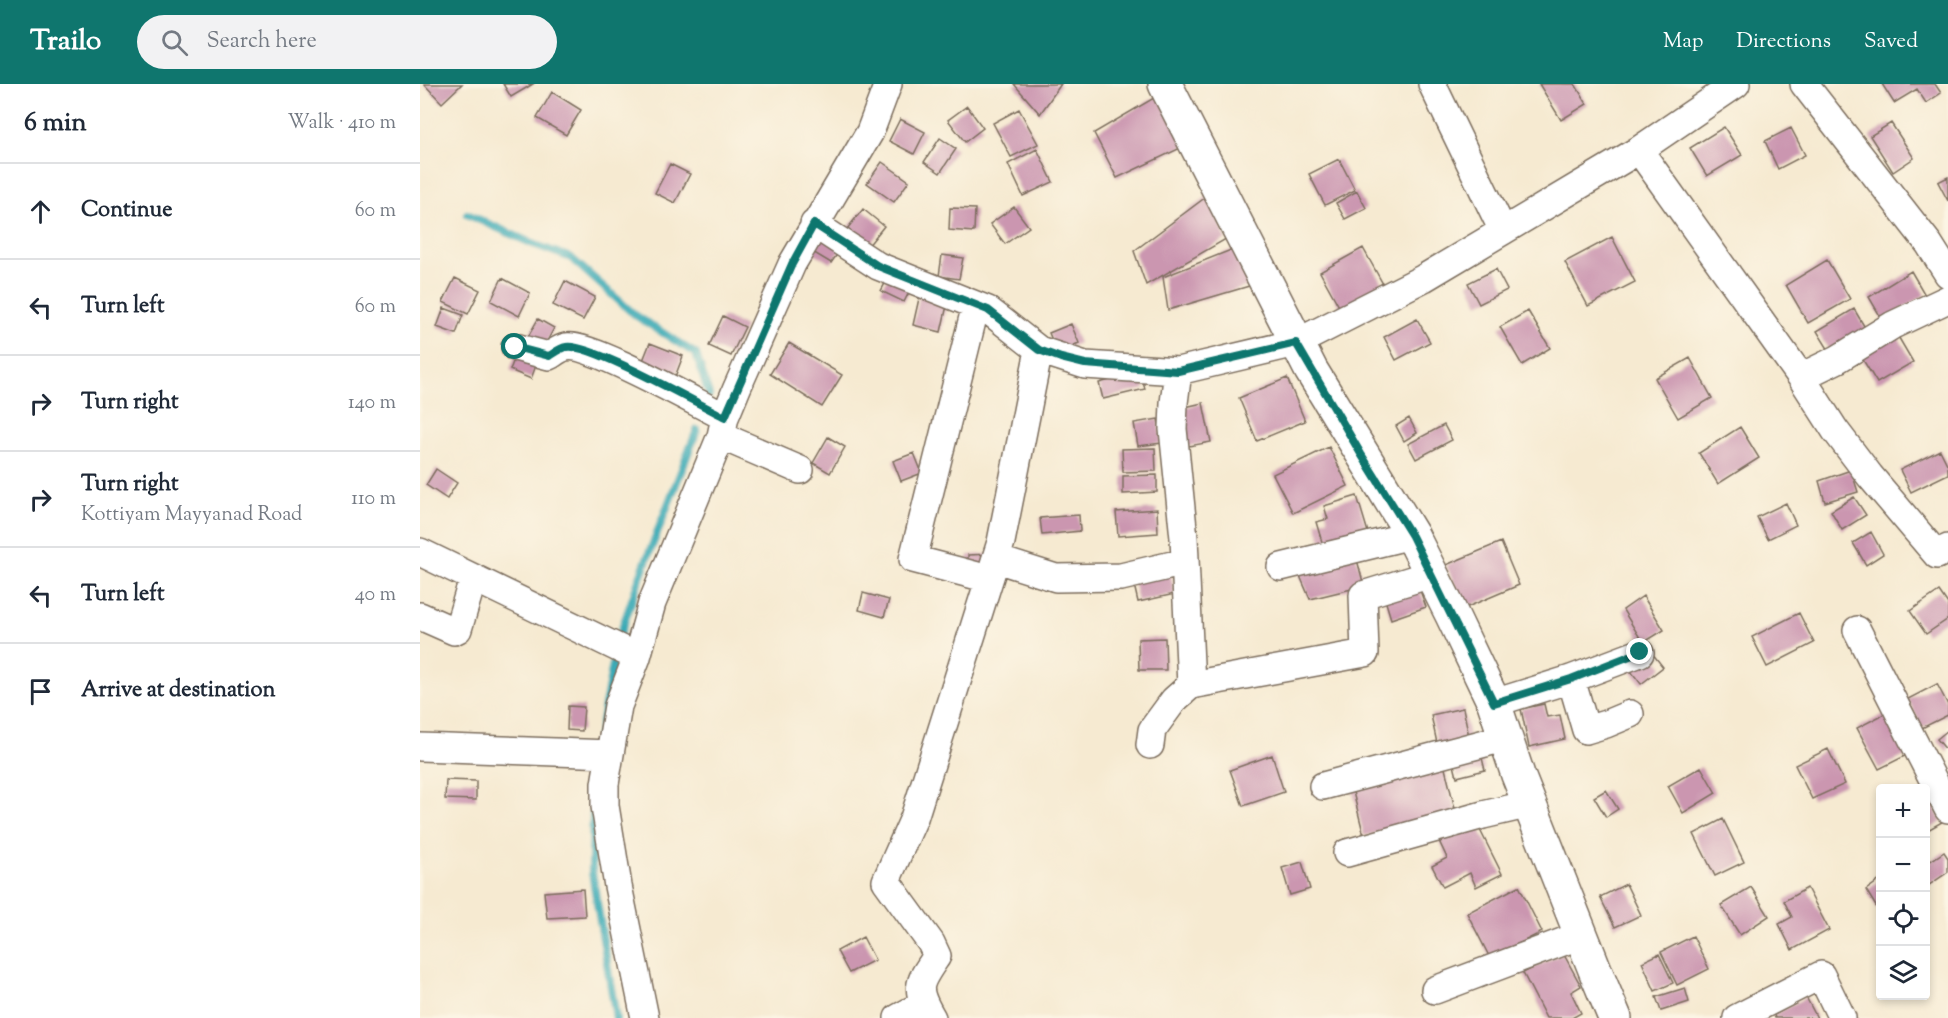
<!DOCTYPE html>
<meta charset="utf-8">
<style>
:root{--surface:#fff;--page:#f2f2f3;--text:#1f2937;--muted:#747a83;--line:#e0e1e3;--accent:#0f766e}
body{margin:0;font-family:"Sorts Mill Goudy",serif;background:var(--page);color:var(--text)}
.controls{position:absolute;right:18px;bottom:18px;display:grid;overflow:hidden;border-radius:6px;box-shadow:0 3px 9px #0003}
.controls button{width:54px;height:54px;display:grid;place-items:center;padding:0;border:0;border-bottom:2px solid var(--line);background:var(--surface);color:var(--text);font:30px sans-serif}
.stop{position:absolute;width:18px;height:18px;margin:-14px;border:4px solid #0f766e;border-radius:50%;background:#fff}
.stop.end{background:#0f766e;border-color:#fff;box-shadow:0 2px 6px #0008}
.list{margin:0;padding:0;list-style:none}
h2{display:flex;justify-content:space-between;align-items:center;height:78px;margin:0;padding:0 24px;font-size:26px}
h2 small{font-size:20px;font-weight:400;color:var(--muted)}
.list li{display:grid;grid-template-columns:39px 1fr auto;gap:18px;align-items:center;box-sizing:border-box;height:96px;padding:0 24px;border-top:2px solid var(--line)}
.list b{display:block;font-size:22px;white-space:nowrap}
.list p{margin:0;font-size:20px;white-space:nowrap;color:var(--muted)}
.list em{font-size:20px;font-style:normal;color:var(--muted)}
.icon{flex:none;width:33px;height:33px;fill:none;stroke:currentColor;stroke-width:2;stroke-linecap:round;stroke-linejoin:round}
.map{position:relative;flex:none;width:1528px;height:934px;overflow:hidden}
header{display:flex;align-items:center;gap:36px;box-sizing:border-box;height:84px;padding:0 30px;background:var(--accent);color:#fff}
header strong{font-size:28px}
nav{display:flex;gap:33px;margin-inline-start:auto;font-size:21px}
.search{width:420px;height:54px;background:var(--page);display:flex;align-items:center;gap:15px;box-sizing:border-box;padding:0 21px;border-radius:33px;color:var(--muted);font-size:22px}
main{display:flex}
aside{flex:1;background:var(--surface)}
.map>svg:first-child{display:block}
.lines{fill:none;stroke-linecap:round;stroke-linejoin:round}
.stream{stroke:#3aaab6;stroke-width:8}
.building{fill:#cb96b0}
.minor-casing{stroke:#7c6d5d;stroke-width:30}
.tertiary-casing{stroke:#7c6d5d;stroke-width:36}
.minor{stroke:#fff;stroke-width:27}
.tertiary{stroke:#fff;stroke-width:33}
.route{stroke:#0f766e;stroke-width:8}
</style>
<header>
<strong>Trailo</strong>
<div class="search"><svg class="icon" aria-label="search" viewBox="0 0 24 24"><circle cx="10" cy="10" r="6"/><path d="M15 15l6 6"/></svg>Search here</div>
<nav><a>Map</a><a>Directions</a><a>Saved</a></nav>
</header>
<main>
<aside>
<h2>6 min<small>Walk · 410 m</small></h2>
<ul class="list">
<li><svg class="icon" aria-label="ahead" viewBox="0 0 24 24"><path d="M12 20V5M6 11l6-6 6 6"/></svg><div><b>Continue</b></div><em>60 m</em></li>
<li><svg class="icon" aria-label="left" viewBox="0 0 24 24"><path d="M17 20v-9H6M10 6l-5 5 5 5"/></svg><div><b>Turn left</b></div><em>60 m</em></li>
<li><svg class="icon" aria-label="right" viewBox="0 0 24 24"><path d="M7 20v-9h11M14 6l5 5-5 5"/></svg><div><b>Turn right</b></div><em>140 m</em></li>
<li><svg class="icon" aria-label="right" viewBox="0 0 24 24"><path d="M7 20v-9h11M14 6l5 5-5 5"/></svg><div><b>Turn right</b><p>Kottiyam Mayyanad Road</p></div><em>110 m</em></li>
<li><svg class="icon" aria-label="left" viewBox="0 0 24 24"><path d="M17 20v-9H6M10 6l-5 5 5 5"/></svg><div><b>Turn left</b></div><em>40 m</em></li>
<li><svg class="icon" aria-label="arrive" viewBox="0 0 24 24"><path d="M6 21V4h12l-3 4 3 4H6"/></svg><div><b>Arrive at destination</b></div></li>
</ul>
</aside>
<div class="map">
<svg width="1528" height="934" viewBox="0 0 1528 934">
<rect width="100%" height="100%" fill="#fcf5e5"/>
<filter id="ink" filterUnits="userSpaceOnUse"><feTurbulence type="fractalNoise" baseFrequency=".0167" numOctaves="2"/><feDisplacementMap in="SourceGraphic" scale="12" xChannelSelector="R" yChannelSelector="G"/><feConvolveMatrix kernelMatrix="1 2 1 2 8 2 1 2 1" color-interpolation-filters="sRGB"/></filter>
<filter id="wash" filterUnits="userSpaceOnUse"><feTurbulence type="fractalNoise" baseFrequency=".008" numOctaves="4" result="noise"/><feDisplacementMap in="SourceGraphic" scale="24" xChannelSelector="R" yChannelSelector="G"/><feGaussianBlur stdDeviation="1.35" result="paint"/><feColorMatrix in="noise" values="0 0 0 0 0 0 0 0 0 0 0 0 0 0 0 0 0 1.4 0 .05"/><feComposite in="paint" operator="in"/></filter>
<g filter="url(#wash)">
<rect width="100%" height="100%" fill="#f6ead1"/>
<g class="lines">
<path class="stream" d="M47,130l66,30 38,14 64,57 61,39 13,41
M199,553l21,-60 57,-147
M177,664l17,-89
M173,722l-1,66 24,146"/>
</g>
<g id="blocks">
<path class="building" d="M4,0h38l-20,19z
M83,0h30l-22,13z
M594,0h47l-21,30z
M1119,0h36l12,20 -26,16z
M1462,0h53l6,9 -15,10 -9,-14 -23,14z
M132,8l29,18 -15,25 -29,-17z
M739,11l28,50 -70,33 -23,-45z
M547,22l16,22 -18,14 -17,-22z
M599,25l19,35 -27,13 -18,-34z
M480,35l25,13 -11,22 -25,-13z
M1471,39l23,35 -21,14 -23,-36z
M1304,43l18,28 -35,21 -17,-28z
M1371,44l14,27 -27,14 -13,-28z
M520,54l16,11 -16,24 -16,-11z
M617,65l16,33 -30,14 -15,-32z
M919,75l16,31 -30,15 -16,-31z
M462,78l27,19 -15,21 -27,-19z
M250,80l20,10 -15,29 -20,-10z
M1528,93v24l-10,-19z
M937,107l9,17 -21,11 -9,-16z
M790,110l16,45 -80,46 -12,-34z
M594,123l15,20 -24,17 -15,-20z
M530,124l25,1 -1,23 -25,-2z
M443,125l21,17 -20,25 -21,-17z
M401,151l20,14 -10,14 -20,-12z
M1192,153l23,45 -47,24 -23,-44z
M821,162l15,38 -88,26 -5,-33z
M943,164l21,38 -43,24 -21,-38z
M522,171l21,3 -4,21 -20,-3z
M1407,176l23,39 -42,24 -22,-38z
M1076,185l11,21 -28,14 -11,-21z
M1491,187l14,24 -42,26 -14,-24z
M470,190l22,12 -8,16 -23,-11z
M35,194l25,12 -12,24 -25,-12z
M82,194l28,15 -11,23 -28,-15z
M145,197l30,16 -12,23 -30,-15z
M500,210l28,7 -7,31 -28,-7z
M24,224l19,7 -7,19 -19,-7z
M1434,225l13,22 -37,21 -13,-21z
M1108,227l22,37 -28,17 -22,-38z
M303,232l22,11 -14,29 -22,-10z
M118,235l16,9 -10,19 -16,-10z
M997,235l13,23 -34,18 -12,-23z
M651,240l8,19 -22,9 -8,-19z
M1476,249l17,29 -36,21 -17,-28z
M230,259l33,13 -10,26 -33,-14z
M369,259l53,32 -20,32 -52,-33z
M97,267l21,9 -7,19 -21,-9z
M1270,274l22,40 -34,20 -23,-40z
M721,288l4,17 -42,10 -4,-16z
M867,294l18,43 -48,20 -18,-43z
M783,319l8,39 -27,5 -8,-38z
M989,334l8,15 -13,8 -8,-15z
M738,335l4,24 -24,3 -4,-23z
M1024,341l8,15 -36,19 -8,-15z
M1320,343l19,31 -41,26 -19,-31z
M408,353l17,10 -15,26 -17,-10z
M909,363l19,39 -55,27 -20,-39z
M735,364l1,23 -33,1 -1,-23z
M1520,366l8,16v8l-37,18 -11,-22z
M494,369l8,20 -21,8 -8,-20z
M16,385l21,14 -10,16 -21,-14z
M1431,386l7,22 -33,10 -6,-21z
M737,391v17l-34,2v-18z
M937,412l13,43 -45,13 -9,-30 12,-3 -4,-13z
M1434,413l12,18 -24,15 -11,-19z
M1366,419l10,22 -28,14 -11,-22z
M737,425l1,24 -40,3 -2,-24z
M659,431l1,16 -38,4 -2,-17z
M1451,448l12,22 -17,11 -13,-22z
M1081,458l18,43 -54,23 -19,-43z
M935,468l9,34 -54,13 -13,-30z
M571,470l1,14h-24v-13z
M749,484l6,26 -37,8 -6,-26z
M998,501l8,22 -35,12 -7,-23z
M1519,507l9,13v15l-22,15 -16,-23z
M443,509l26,7 -5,17 -25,-7z
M1223,512l21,34 -21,13 -20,-33z
M1379,529l15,30 -47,24 -15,-30z
M745,554l1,32h-27l-1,-31z
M1232,569l11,14 -22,17 -11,-14z
M1517,600l11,21v10l-26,13 -14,-29z
M1124,620l3,13 13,-2 5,24 -36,8 -8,-38z
M148,622l16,1 -2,24 -15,-1z
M1043,624l7,33 -32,7 -7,-33z
M1466,629l21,42 -28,14 -22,-41z
M1528,646v22l-11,-13z
M1408,665l17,35 -33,15 -17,-34z
M1061,670l4,16 -28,7 -4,-16z
M852,671l12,37 -41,14 -13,-36z
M1023,676l13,53 -92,23 -13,-52z
M1281,683l15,26 -33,20 -15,-27z
M26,696l30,1v19l-31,-1z
M1186,706l12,19 -12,8 -12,-20z
M1506,707l16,31 -16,9z
M1303,735l21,43 -29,14 -21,-42z
M1056,738l26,52 -26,13 -6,-14 -27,14 -11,-21 15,-8 -8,-17z
M1524,768l4,6v14l-22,15v-23z
M882,778l8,27 -20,6 -8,-27z
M1460,796v33l-14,-23z
M1206,800l15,31 -26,12 -15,-30z
M1099,802l23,46 -52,26 -23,-45z
M1331,803l18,29 -29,19 -19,-30z
M1387,804l22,42 -37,20 -13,-26 13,-7 -8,-16z
M163,805l2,27 -38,2 -3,-26z
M1273,852l16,33 -32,16 -16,-33z
M443,853l12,23 -26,13 -12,-22z
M1143,869l18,33 -10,6 10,21 -9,5h-26l-23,-45z
M1239,870l14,29 -18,8 -13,-29z
M1265,904l4,14 -28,9 -5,-14z
M1386,913l11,21h-42l-1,-3z"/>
</g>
</g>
<g filter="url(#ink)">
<use href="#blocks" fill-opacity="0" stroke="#7c6d5d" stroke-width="1.5"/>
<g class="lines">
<g class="minor-casing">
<path id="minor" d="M1012,0l71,147
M1384,0l125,160 19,30
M1219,66l162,227 34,53 35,46 67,79 11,-7
M394,140l64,42 110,44 51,40 46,15 93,6
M556,221l-63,254 76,20
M95,263l34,9c5,-3 11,-8 17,-9 23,-5 132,57 159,70
M1381,293l37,-18 55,-34 55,-26
M301,352l79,34
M0,468l217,105
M576,475l60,19 65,-1 64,-15
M861,483l131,-32
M0,532l34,15 4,-2 15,-50
M1437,546l91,179
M1151,595l15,51 20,-6 24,-10
M771,601l-7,-147 -11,-109 1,-26 4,-32 118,-28 128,-65 215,-128 97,-66
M1074,619l77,-24 69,-26
M730,661l2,-15 22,-30 17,-15 174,-32 -2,-58 68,-21
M0,663l190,7
M903,702l181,-48
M927,769l136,-38 47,-11
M1015,906l146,-55
M225,934l-27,-132 -13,-80v-22l13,-78 19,-49 15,-54 69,-167 4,-19 12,-29 55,-124 78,-132 18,-48
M478,934l25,-14
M512,934c-18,-31 -14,-34 5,-62l-6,-13 -45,-62 28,-63 87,-276 38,-192
M1317,934l84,-43 21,43"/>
</g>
<g class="tertiary-casing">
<path id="tertiary" d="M745,0l146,286 101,165 40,80 42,88 24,72 79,200 18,43"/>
</g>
<use href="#minor" class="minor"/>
<use href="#tertiary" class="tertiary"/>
</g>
</g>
<g class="lines" filter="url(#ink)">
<path class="route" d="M95,263l34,9c5,-3 11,-8 17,-9 23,-5 132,57 159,70l67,-153 22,-40 64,42 110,44 51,40 22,8 24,6 93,7 118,-28 65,111 51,82 82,167 77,-24 69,-27"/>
</g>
</svg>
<div class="controls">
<button>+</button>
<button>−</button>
<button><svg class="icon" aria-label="locate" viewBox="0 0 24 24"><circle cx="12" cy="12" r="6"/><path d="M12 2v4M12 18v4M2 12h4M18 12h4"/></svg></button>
<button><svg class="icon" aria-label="layers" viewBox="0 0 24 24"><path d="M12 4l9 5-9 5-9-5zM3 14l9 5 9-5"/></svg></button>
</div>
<div class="stop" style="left:95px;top:263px"></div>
<div class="stop end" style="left:1220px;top:568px"></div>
</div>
</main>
